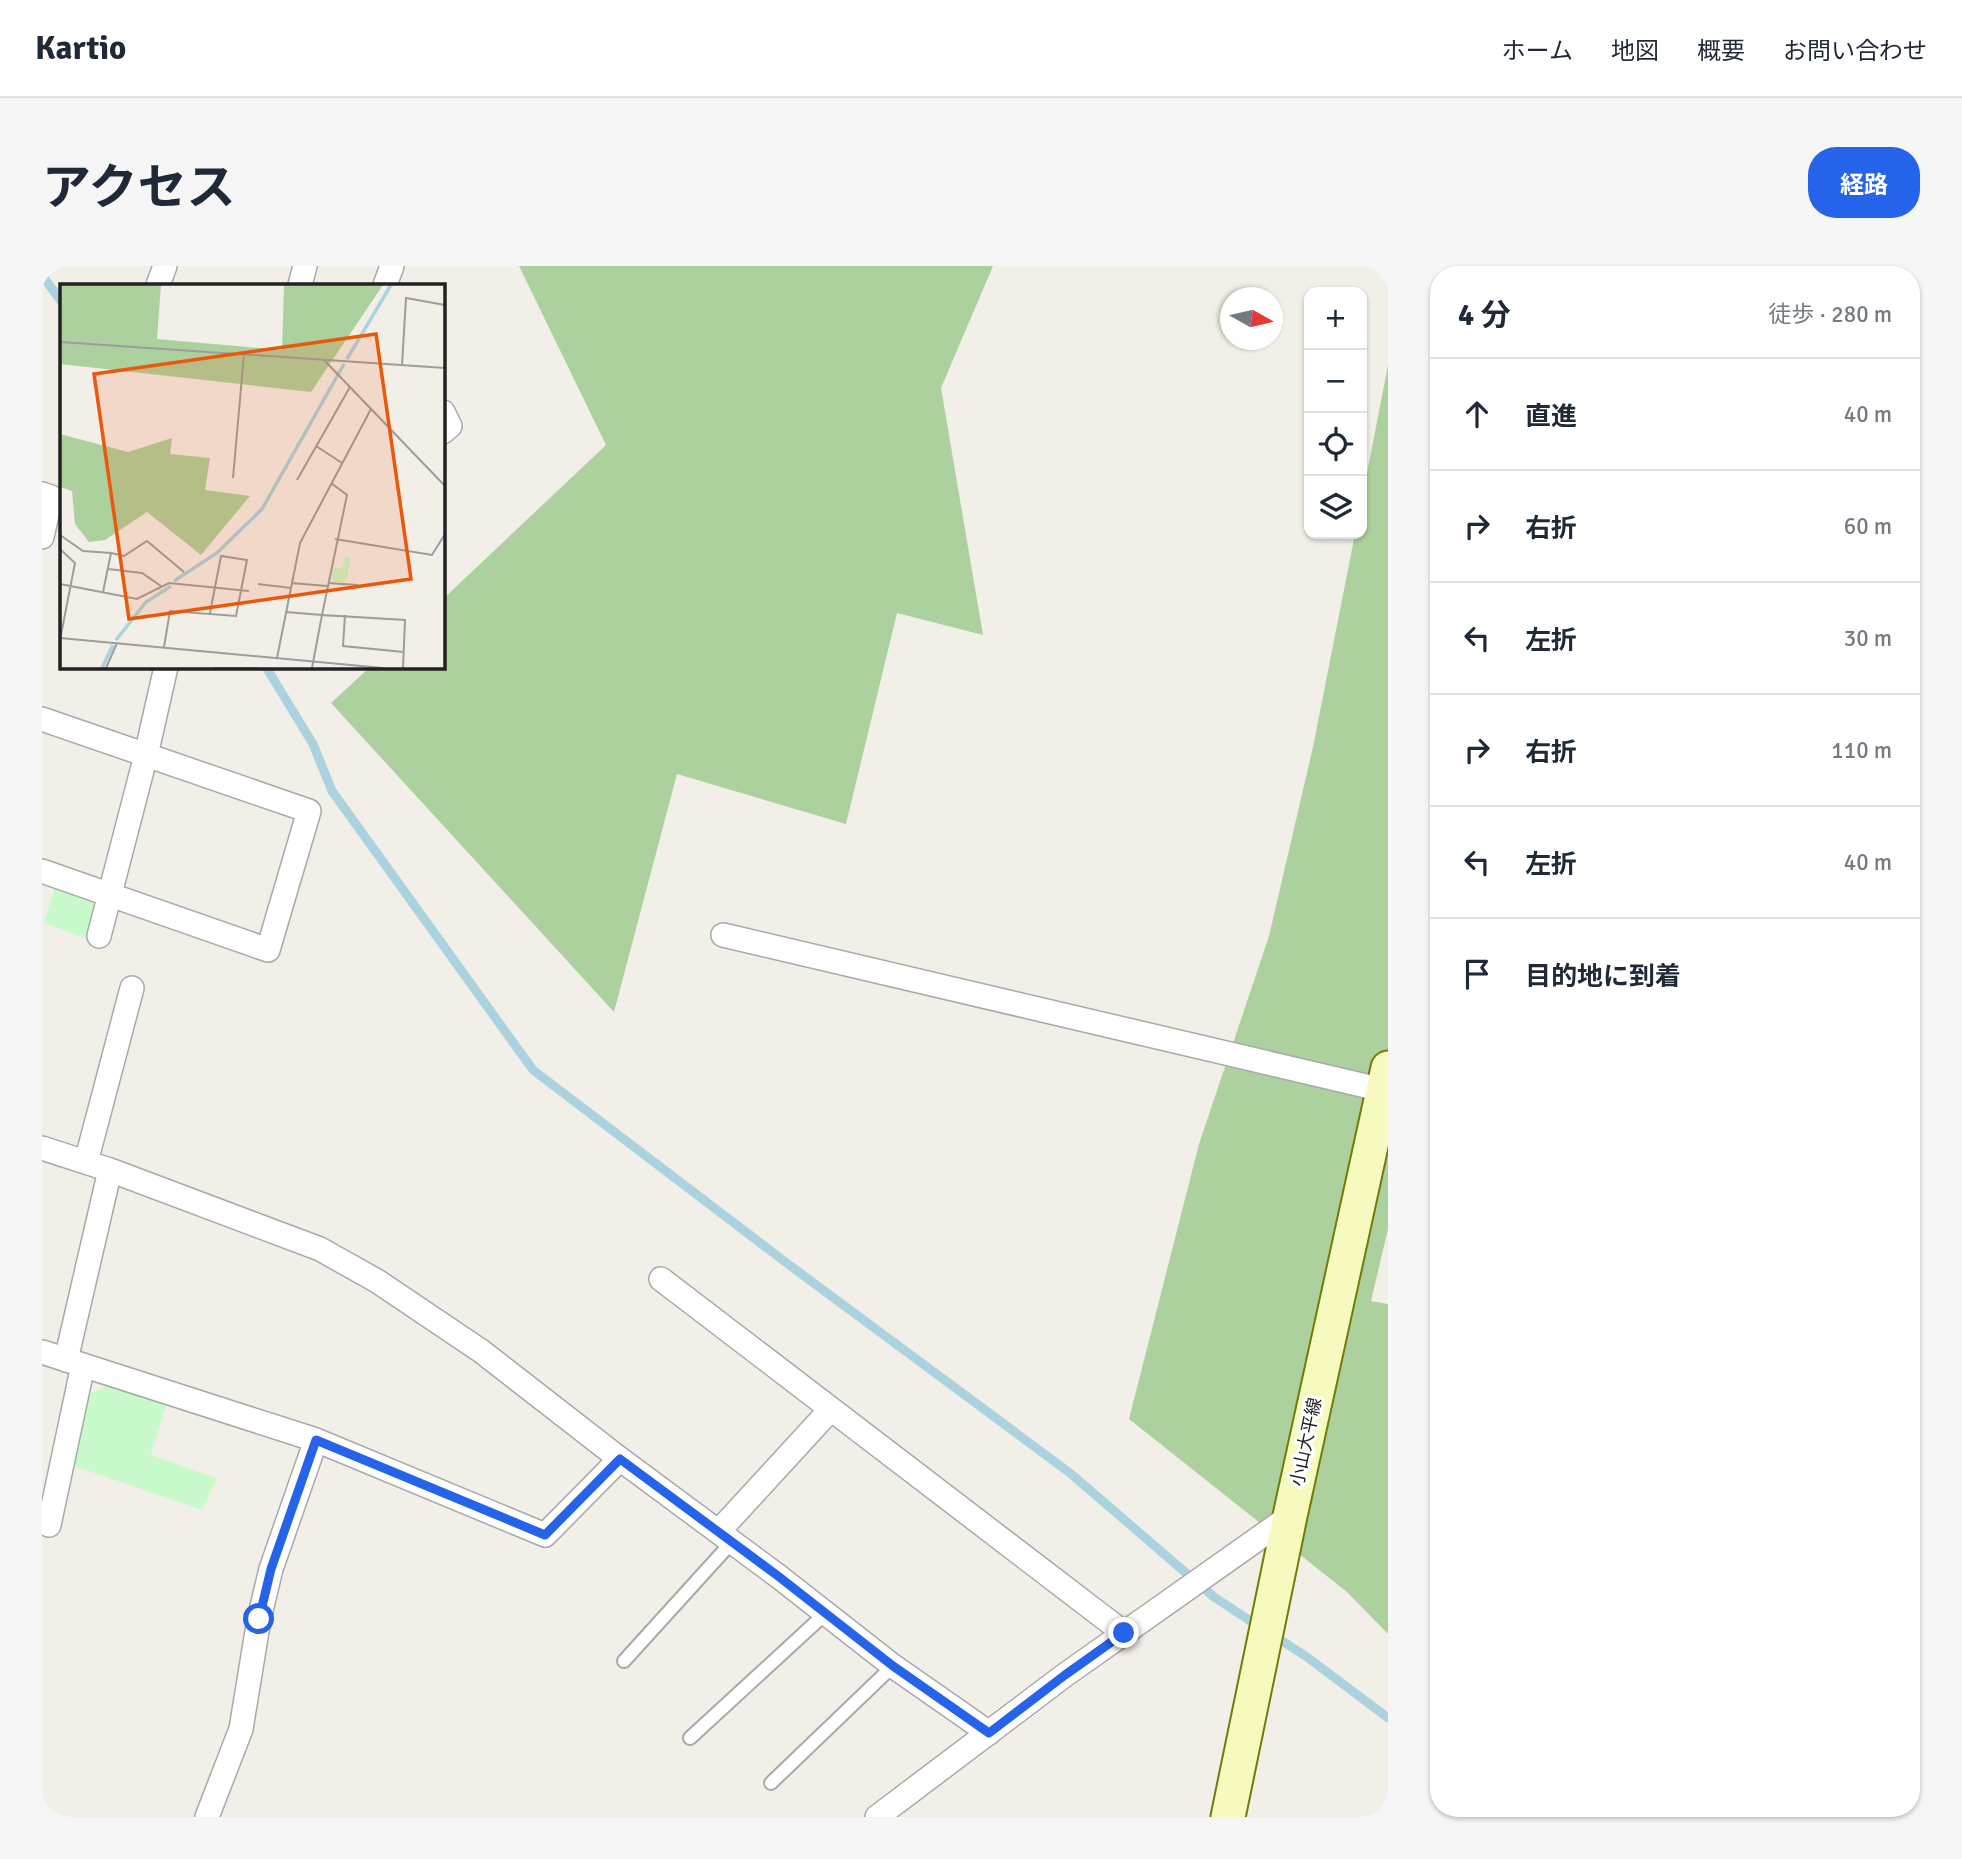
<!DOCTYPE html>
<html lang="ja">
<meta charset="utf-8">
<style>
:root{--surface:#fff;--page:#f6f6f7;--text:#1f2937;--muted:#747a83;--line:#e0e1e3;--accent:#2563eb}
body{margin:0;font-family:Signika,"Noto Sans JP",sans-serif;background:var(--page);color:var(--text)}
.controls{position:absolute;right:21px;top:21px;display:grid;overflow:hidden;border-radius:14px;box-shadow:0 2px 5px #0004}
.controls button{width:63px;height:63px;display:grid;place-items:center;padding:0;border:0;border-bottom:2px solid var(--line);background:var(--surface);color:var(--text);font:35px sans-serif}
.compass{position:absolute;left:1178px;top:21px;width:63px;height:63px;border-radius:50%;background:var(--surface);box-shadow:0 2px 5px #0004;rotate:98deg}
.stop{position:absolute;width:21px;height:21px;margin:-16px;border:5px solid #2563eb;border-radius:50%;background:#fff}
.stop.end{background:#2563eb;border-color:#fff;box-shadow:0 2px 7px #0008}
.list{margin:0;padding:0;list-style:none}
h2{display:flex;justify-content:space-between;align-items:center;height:91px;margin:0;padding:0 28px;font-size:30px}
h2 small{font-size:23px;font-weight:400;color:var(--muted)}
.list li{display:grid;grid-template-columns:46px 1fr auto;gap:21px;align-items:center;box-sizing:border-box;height:112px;padding:0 28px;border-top:2px solid var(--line)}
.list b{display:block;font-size:26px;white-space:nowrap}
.list em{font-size:23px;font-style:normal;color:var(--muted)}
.icon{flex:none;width:38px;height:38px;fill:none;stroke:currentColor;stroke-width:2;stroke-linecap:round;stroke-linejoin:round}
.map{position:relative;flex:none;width:1346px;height:1551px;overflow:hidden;border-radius:28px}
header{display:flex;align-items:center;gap:42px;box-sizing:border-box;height:98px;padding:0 35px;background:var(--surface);border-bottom:2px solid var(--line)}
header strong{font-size:33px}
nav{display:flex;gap:38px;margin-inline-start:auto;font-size:24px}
.intro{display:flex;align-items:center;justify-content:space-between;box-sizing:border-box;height:168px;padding:0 42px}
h1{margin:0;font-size:49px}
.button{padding:18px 32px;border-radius:28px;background:var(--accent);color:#fff;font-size:24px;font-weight:700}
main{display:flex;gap:42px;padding:0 42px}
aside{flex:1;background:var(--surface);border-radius:28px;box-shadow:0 2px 5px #0004}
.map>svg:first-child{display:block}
.forest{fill:#add19e}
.park{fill:#c8facc}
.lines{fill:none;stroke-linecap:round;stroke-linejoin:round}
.stream{stroke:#aad3df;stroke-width:9}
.lane-casing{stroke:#a9a9a9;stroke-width:16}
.street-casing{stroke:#a9a9a9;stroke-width:26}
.secondary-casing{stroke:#707d05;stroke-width:37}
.lane{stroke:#fff;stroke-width:12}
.street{stroke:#fff;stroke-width:23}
.secondary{stroke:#f7fabf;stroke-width:33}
.route{stroke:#2563eb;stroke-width:9}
.labels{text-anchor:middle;stroke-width:6;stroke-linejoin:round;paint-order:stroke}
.street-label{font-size:18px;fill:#222;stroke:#fff}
.inset-river{fill:none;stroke:#aad3df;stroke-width:3.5}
.inset-road{fill:none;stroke:#9f9d99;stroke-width:2}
.view{fill:#e8590c;fill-opacity:0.15;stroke:#e8590c;stroke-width:3.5}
.inset-edge{fill:none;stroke:#222;stroke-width:3.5}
</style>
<header>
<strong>Kartio</strong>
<nav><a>ホーム</a><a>地図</a><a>概要</a><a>お問い合わせ</a></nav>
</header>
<div class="intro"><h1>アクセス</h1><a class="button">経路</a></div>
<main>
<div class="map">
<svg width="1346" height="1551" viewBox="0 0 1346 1551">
<rect width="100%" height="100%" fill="#f2efe9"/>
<path class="forest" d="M477,0h474l-52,122 42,247 -86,-22 -51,211 -169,-50 -63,238 -283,-309 39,-36h73v-68l163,-154z
M1346,99v864l-17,72 17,3v330l-41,-42 -218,-173 70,-275 70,-208 44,-189 42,-213h7v-35z"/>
<path class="park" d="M14,618l45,17 -11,39 -46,-17z
M71,1117l54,19 -16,53 66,23 -15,32 -128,-44 14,-71z"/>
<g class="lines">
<path class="stream" d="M0,9l19,26
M224,401l47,77 19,47 201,279 255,194 282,209 144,124 47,31
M1231,1369l34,22 81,61"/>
<g class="lane-casing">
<path id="lane" d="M582,1395l108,-119
M648,1472l136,-125
M729,1517l122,-117"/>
</g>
<g class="street-casing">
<path id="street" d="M116,19l7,-19
M258,19l5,-19
M343,19l7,-19
M401,146l7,14 -7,6
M0,228l9,3 -9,40
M0,453l267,92 -41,139 -226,-79
M681,669l660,155
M57,670l47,-181 20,-88
M0,882l68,22 210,79 57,32 104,70 139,108 158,117 115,90 96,67
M44,896l46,-174
M619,1013l463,354
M0,1086l274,88 229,95 75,-76
M24,1094l44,-190
M7,1259l34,-160
M677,1265l112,-122
M165,1551l34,-88 18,-110 12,-50 45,-129
M835,1551l188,-142 225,-159"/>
</g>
<g class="secondary-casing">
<path id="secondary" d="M1186,1551l62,-301 98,-448"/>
</g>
<use href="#lane" class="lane"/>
<use href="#street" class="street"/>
<use href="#secondary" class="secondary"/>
</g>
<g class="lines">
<path class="route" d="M217,1353l12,-50 45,-129 229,95 75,-76 158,117 115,90 96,67 76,-58 59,-42"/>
</g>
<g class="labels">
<g class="street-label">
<text transform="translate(1264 1176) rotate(-78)" y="6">小山大平線</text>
</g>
</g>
<g transform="translate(18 18)">
<rect width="385" height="385" fill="#f2efe9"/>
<path d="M0,1h101l-4,54 125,11 2,-65h99l-72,107 -251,-28zM0,150l68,18 44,-14 -2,16 40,4 -5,32 45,6 -49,59 -54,-43 -42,28 -16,2 -14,-18 -3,-33 -12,-4z" fill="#add19e"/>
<path d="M285,272l6,2 -5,24h-13l-1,-15 10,2z" fill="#c8facc"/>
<path class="inset-river" d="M287,75l44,-74M114,297l43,-28 45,-44 82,-145M56,356l30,-38 25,-16M42,384l11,-23"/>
<path class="inset-road" d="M0,58l385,26M264,76l121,126M342,81l4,-67 39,7M256,162l26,17M173,194l11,-124M237,196l53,-93M271,199l16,12 -25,120 83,5 -2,48M0,251l23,16 28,2M275,255l97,16 13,-21M0,265l15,14 -15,77M48,285l34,4 19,13M231,299l36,3M268,299l30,2M0,300l77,15 32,-16 80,8M198,300l33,4M43,308l8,-39 13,3 23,-15 37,31M226,328l36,3 -10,53M285,331l-2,31 61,6M0,354l323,30M104,363l6,-36 66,5 11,-56 -26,-4 -11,57M217,374l23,-115 71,-134M46,384l11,-25M154,384h45"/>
<path class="view" d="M316,50l35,245 -282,40 -35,-245z"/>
<rect width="385" height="385" class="inset-edge"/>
</g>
</svg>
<div class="controls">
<button>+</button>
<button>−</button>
<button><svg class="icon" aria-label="locate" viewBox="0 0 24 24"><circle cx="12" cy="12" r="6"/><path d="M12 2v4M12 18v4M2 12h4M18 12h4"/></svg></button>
<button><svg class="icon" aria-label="layers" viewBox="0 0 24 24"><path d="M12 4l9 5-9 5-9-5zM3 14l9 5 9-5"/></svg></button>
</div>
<svg class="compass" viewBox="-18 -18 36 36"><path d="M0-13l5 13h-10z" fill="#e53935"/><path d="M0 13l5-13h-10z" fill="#747a83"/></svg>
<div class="stop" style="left:217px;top:1353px"></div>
<div class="stop end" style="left:1082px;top:1367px"></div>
</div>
<aside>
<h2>4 分<small>徒歩 · 280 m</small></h2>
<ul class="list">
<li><svg class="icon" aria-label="ahead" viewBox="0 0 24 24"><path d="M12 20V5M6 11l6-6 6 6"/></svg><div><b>直進</b></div><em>40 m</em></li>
<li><svg class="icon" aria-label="right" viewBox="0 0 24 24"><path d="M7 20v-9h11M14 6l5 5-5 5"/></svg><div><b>右折</b></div><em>60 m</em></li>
<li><svg class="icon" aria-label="left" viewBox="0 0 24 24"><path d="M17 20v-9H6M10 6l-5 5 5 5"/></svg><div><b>左折</b></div><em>30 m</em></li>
<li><svg class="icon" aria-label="right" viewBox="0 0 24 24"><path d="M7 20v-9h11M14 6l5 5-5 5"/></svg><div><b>右折</b></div><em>110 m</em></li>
<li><svg class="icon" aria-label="left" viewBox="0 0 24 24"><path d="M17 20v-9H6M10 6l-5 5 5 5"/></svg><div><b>左折</b></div><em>40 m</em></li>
<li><svg class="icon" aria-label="arrive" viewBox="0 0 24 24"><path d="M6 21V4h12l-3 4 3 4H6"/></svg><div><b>目的地に到着</b></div></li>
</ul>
</aside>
</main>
